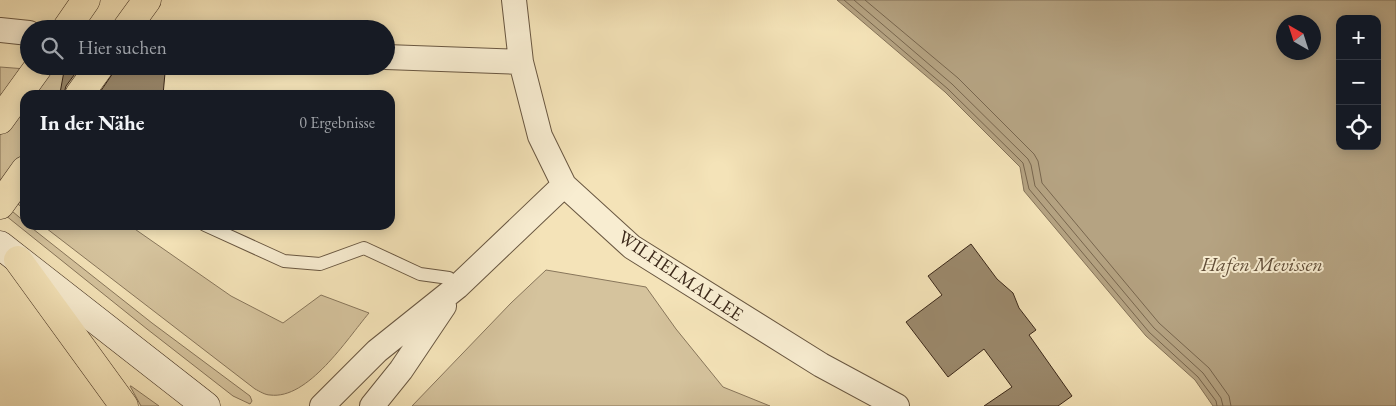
<!DOCTYPE html>
<html lang="de">
<meta charset="utf-8">
<style>
:root{--surface:#171b24;--page:#20242c;--text:#f1f3f6;--muted:#9ea1a6;--line:#363941}
body{margin:0;font-family:"EB Garamond",serif;background:var(--page);color:var(--text)}
.controls{position:absolute;right:15px;top:15px;display:grid;overflow:hidden;border-radius:10px;box-shadow:0 2px 12px #0003}
.controls button{width:45px;height:45px;display:grid;place-items:center;padding:0;border:0;border-bottom:1px solid var(--line);background:var(--surface);color:var(--text);font:25px sans-serif}
.compass{position:absolute;left:1276px;top:15px;width:45px;height:45px;border-radius:50%;background:var(--surface);box-shadow:0 2px 12px #0003;rotate:321deg}
.list{margin:0;padding:0;list-style:none}
h2{display:flex;justify-content:space-between;align-items:center;height:65px;margin:0;padding:0 20px;font-size:21px}
h2 small{font-size:16px;font-weight:400;color:var(--muted)}
.icon{flex:none;width:28px;height:28px;fill:none;stroke:currentColor;stroke-width:2;stroke-linecap:round;stroke-linejoin:round}
.map{position:relative;flex:none;width:1396px;height:406px;overflow:hidden}
.search{position:absolute;background:var(--surface);box-shadow:0 2px 12px #0003;left:20px;top:20px;width:375px;height:55px;display:flex;align-items:center;gap:12px;box-sizing:border-box;padding:0 18px;border-radius:28px;color:var(--muted);font-size:19px}
.panel{position:absolute;background:var(--surface);box-shadow:0 2px 12px #0003;left:20px;top:90px;width:375px;height:140px;border-radius:15px}
.map>svg:first-child{display:block}
.green{fill:#d5c39d;stroke:#88765b}
.water{fill:#b5a382;stroke:#847258;fill-rule:evenodd}
.lines{fill:none;stroke-linecap:round;stroke-linejoin:round}
.shore{stroke:#78664e;stroke-width:1}
.building{fill:#9b896c;stroke:#3b2819}
.lane-casing{stroke:#695741;stroke-width:14}
.street-casing{stroke:#695741;stroke-width:26}
.secondary-casing{stroke:#3b2819;stroke-width:29}
.highway-casing{stroke:#3b2819;stroke-width:29}
.lane{stroke:#f8edd1;stroke-width:12}
.street{stroke:#f8edd1;stroke-width:24}
.secondary{stroke:#f8edd1;stroke-width:28}
.highway{stroke:#f4e3b8;stroke-width:28}
.labels{text-anchor:middle;stroke-width:4;stroke-linejoin:round;paint-order:stroke}
.street-label{font-size:19px;fill:#3b2819;stroke:#f8edd1}
.water-label{font-size:20px;font-style:italic;fill:#604d38;stroke:#f8edd1}
</style>
<div class="map">
<svg width="1396" height="406" viewBox="0 0 1396 406">
<rect width="100%" height="100%" fill="#f4e3b8"/>
<filter id="stains"><feTurbulence type="fractalNoise" baseFrequency=".004" numOctaves="4"/><feColorMatrix values="0 0 0 0 .2 0 0 0 0 .09 0 0 0 0 .02 0 0 0 .5 -.17"/></filter>
<radialGradient id="worn" r=".72"><stop offset=".6" stop-color="#630" stop-opacity="0"/><stop offset="1" stop-color="#630" stop-opacity=".3"/></radialGradient>
<path class="green" d="M0,67l79,6 -5,22h-49v115l-25,-21z
M0,201l25,21v3h3l124,98 98,73 2,5 -2,3 -17,-8 -86,-67 -147,-118z
M42,225h87l102,71 52,27 38,-28 48,18c-22,26 -61,87 -99,82 -5,0 -11,-4 -15,-6z
M546,270l100,17 30,42 47,58 47,19h-358l99,-103z
M130,386h1l28,20h-18z"/>
<path class="water" d="M837,0h559v406h-183l-18,-26 -49,-44 -122,-145 -4,-24 -75,-75zM1340,19h37v127h-37zM1284,22h30v30h-30z"/>
<g class="lines">
<path class="shore" d="M844,0l104,89 75,74 6,26 120,143 49,45 18,24 1,5
M854,0l98,84 76,75 3,6 4,21 119,142 49,45 18,25 2,8
M865,0l93,78 76,76 4,7 4,22 117,140 50,45 20,28 2,10"/>
</g>
<path class="building" d="M65,66l15,1 -14,19 -2,7h-4z
M115,70l50,3 -2,22h-65z
M971,244l26,35 16,14 6,15 17,22 -7,5 43,61 -14,10h-74l28,-19 -28,-38 -36,28 -42,-55 36,-27 -14,-19z"/>
<g class="lines">
<g class="lane-casing">
<path id="lane" d="M205,225l79,36 36,3 44,-16 56,26 29,4 8,9"/>
</g>
<g class="street-casing">
<path id="street" d="M514,0l7,62 19,74 24,49 68,62 189,118 76,41
M0,30l29,3
M386,57l135,5
M322,406l55,-55 80,-64 107,-102
M372,406l29,-36 43,-64"/>
</g>
<g class="secondary-casing">
<path id="secondary" d="M0,245l206,161"/>
</g>
<g class="highway-casing">
<path id="highway" d="M66,29l20,-29
M126,29l21,-29
M79,95l21,-29
M0,120l39,-54
M0,205l25,-35
M18,260l106,146"/>
</g>
<use href="#lane" class="lane"/>
<use href="#street" class="street"/>
<use href="#secondary" class="secondary"/>
<use href="#highway" class="highway"/>
</g>
<g class="labels">
<g class="street-label">
<text transform="translate(681 275) rotate(34)" y="7">WILHELMALLEE</text>
</g>
<g class="water-label">
<text x="1262" y="271">Hafen Mevissen</text>
</g>
</g>
<rect width="100%" height="100%" filter="url(#stains)"/>
<rect width="100%" height="100%" fill="url(#worn)"/>
</svg>
<div class="controls">
<button>+</button>
<button>−</button>
<button><svg class="icon" aria-label="locate" viewBox="0 0 24 24"><circle cx="12" cy="12" r="6"/><path d="M12 2v4M12 18v4M2 12h4M18 12h4"/></svg></button>
</div>
<svg class="compass" viewBox="-18 -18 36 36"><path d="M0-13l5 13h-10z" fill="#e53935"/><path d="M0 13l5-13h-10z" fill="#9ea1a6"/></svg>
<div class="search"><svg class="icon" aria-label="search" viewBox="0 0 24 24"><circle cx="10" cy="10" r="6"/><path d="M15 15l6 6"/></svg>Hier suchen</div>
<section class="panel">
<h2>In der Nähe<small>0 Ergebnisse</small></h2>
<ul class="list">
</ul>
</section>
</div>
